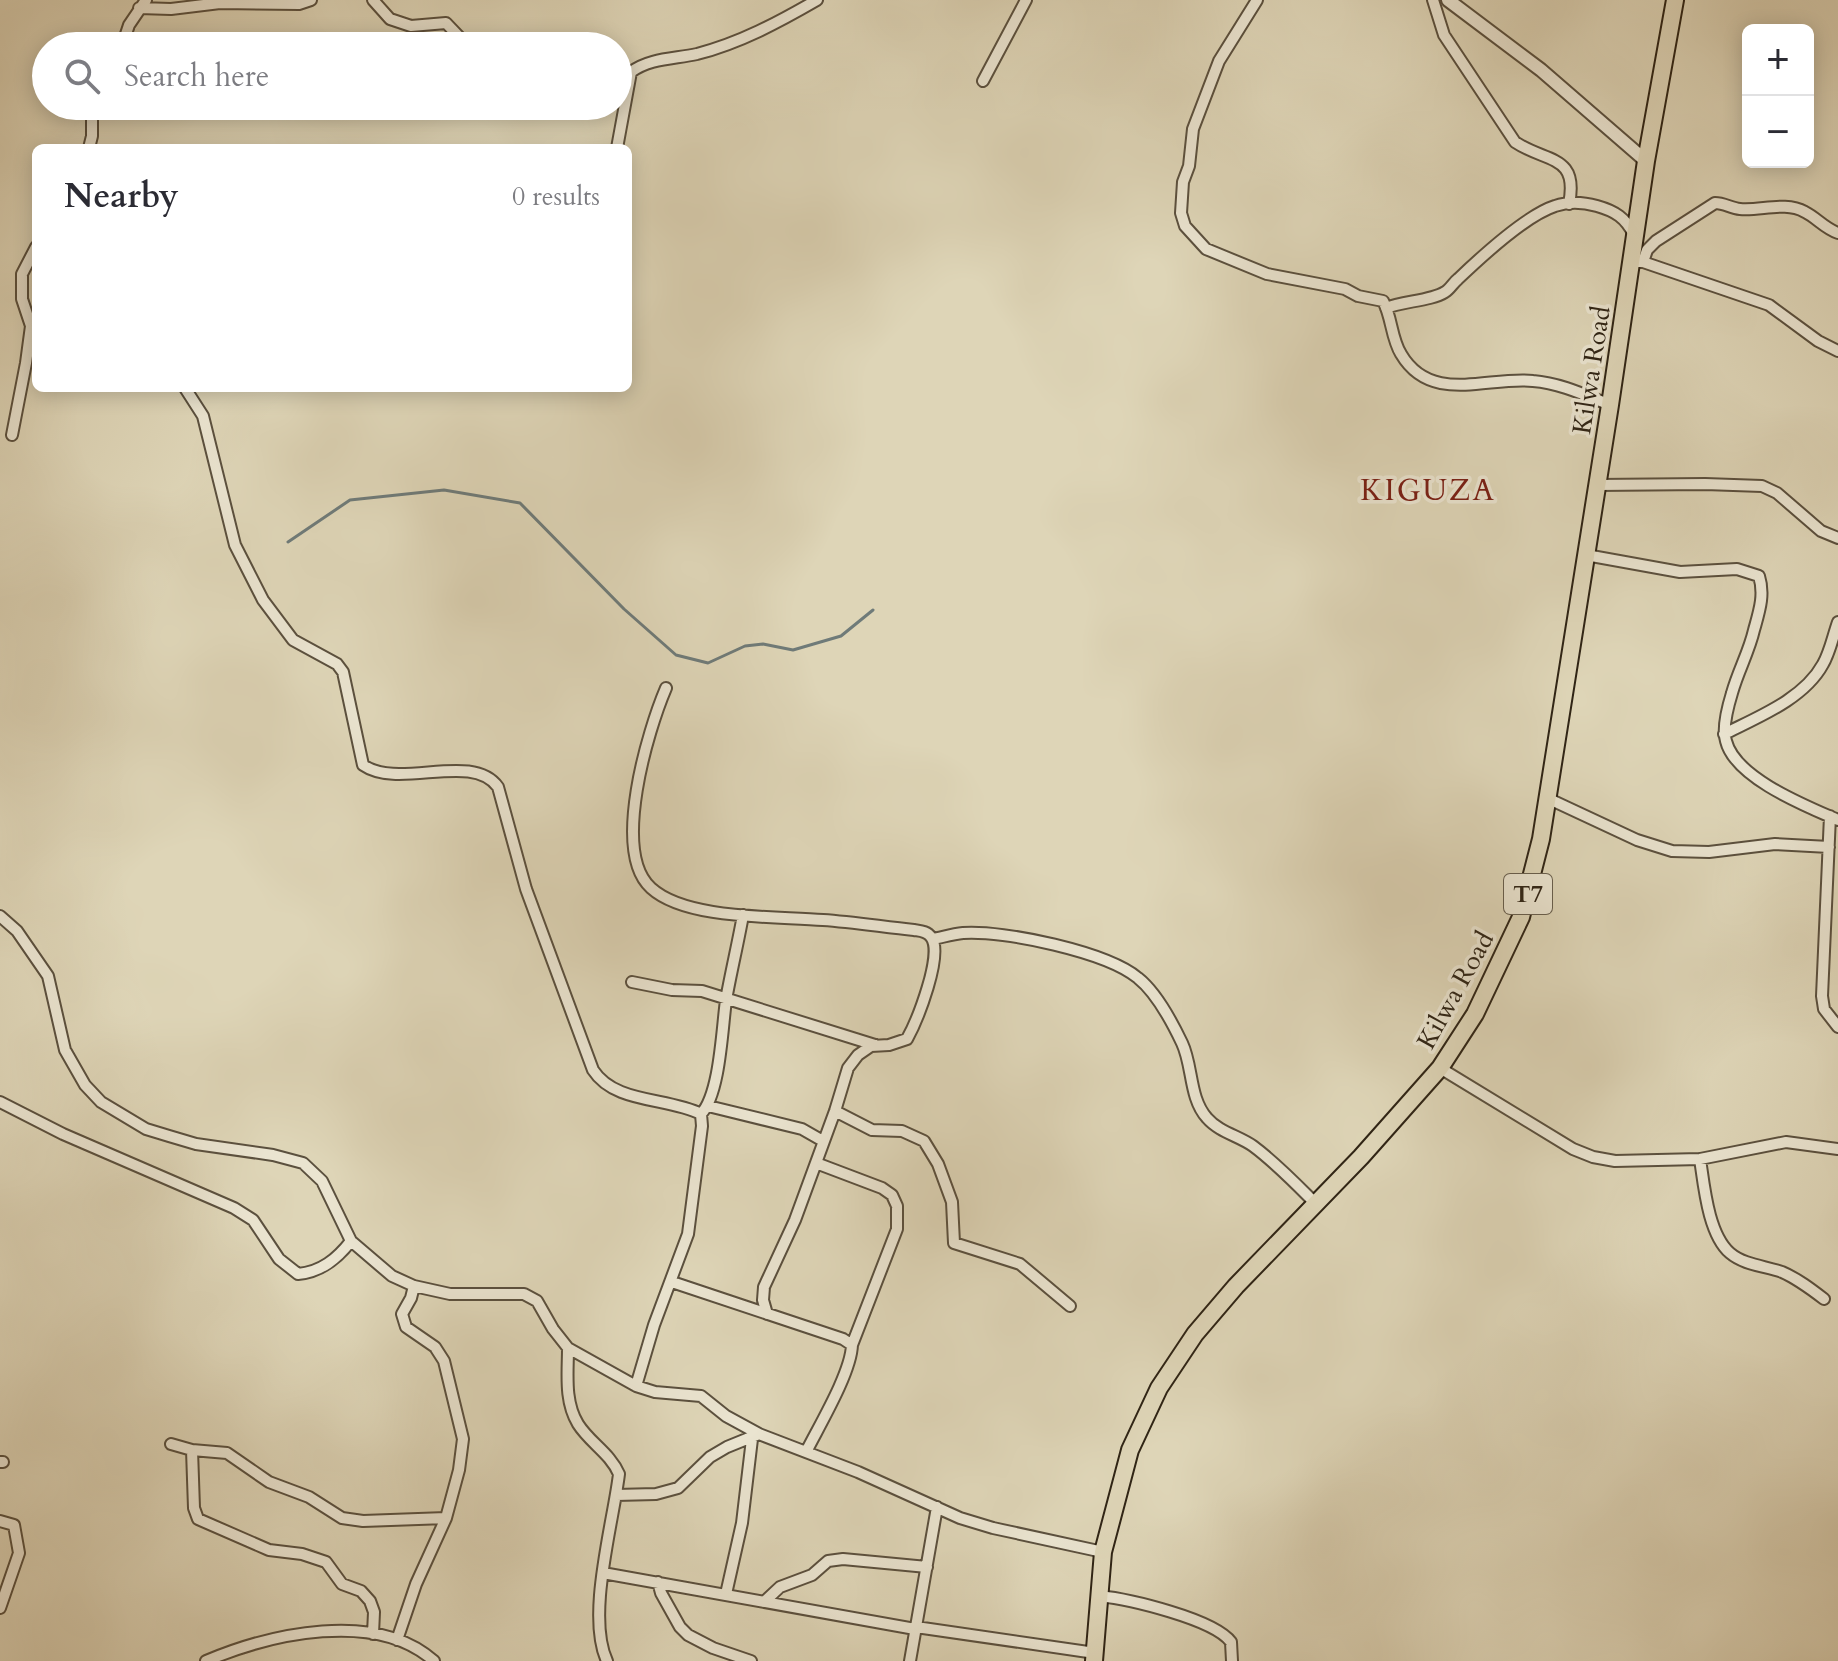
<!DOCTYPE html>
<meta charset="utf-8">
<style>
:root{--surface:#fff;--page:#f2f2f3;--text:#2b2b33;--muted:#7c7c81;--line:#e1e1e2}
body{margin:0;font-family:Cardo,serif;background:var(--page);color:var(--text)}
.controls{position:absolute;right:24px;top:24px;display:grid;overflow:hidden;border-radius:12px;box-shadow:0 4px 20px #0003}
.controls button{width:72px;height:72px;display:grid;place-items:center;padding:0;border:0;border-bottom:2px solid var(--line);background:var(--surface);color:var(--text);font:40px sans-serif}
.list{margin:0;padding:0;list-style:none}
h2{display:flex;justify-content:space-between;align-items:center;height:104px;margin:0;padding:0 32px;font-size:34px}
h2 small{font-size:26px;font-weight:400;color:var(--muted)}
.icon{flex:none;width:44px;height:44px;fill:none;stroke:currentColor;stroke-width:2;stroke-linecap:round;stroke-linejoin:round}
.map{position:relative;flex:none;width:1838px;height:1661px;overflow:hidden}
.search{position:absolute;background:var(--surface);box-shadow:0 4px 20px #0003;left:32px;top:32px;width:600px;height:88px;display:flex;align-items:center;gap:20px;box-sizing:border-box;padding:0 28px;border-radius:44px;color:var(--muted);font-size:30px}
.panel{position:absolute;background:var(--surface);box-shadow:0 4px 20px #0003;left:32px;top:144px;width:600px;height:248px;border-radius:12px}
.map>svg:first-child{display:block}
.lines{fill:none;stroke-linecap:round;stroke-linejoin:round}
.stream{stroke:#6f7b79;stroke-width:3}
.minor-casing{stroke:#5b503e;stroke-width:14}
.tertiary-casing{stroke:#5b503e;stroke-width:16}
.trunk-casing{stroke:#2f2415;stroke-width:20}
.minor{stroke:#eae4d0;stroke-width:10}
.tertiary{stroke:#eae4d0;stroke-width:12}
.trunk{stroke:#ded5b7;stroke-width:16}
.labels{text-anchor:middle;stroke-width:7;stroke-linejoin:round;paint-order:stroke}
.shield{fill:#eae4d0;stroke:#675e4d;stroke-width:2}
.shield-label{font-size:24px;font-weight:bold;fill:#2f2415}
.street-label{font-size:26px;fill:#2f2415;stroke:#eae4d0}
.quarter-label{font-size:30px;letter-spacing:2px;fill:#7a1f14;stroke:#eae4d0}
</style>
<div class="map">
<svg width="1838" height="1661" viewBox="0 0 1838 1661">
<rect width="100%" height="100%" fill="#ded5b7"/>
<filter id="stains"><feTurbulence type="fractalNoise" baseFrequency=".0025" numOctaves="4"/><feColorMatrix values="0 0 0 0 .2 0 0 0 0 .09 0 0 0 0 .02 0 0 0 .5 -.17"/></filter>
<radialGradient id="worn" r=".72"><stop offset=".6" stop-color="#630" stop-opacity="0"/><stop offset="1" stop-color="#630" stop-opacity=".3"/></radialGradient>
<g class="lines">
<path class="stream" d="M288,542l62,-42 94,-10 76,13 104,106 52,46 32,8 37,-17 18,-2 30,6 48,-14 32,-26"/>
<g class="minor-casing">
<path id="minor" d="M373,0l17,19 21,7 35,-3 22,23
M1257,0l-38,61 -26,68 -4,37 -6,16 -2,31 4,13 21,23 61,25 78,15 13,7 25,5c9,16 8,37 18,53 30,51 87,22 132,27 27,2 52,14 77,24
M1433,0l11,35 71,107c31,21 64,12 54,62
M139,8l32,1 49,-6 79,1 12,-4
M122,46l7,-21 17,-25
M983,81l43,-81
M89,148l3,-12v-30
M617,148l14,-76c19,-14 43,-13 66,-18 43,-11 82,-32 120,-54
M1631,262h12l126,43 49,36 20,10
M1643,262l4,-12 9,-9 59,-38c9,0 16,5 25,6 21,2 45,-8 65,3 12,6 19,16 33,21
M1386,308c17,-7 45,-7 59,-16 5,-3 8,-9 13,-13 22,-21 69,-64 97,-73 14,-5 28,-4 42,0 18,5 29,12 37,29
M185,388l18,28 32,129 28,55 30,40 44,24 6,8 20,93c36,25 109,-14 135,22l28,102 67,181c22,34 74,27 108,44
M12,435l14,-72 5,-37 -9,-27v-25l14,-27
M1597,485l108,-1 57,2 15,7 44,38 17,7
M1586,555l94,17 57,-3 22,7c6,19 0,36 -5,54 -5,22 -16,41 -22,63 -4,13 -10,35 -6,48 9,37 80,65 112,79
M666,688c-18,42 -55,164 -15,200 35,32 124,28 172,32 30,2 61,7 91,10 6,1 13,1 17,7 13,17 -14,84 -24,102l-18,6 -18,1 -13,9 -10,13 -13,43 -40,109 -31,67 -1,13 4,14
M1724,734c34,-17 80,-35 99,-70 7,-12 10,-28 15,-42
M1547,798l90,42 35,11 37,1 66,-8 54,3
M1830,816l-8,180 2,13 14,18
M0,916l17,15 31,45 17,74 20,35 16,17 45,27 23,7 27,8 77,11 30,8 19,18 29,60 41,35 22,10 36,8h74l13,7 16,28 15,19 68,38 19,6 46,4 25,20 33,18 99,38 102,46 33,10 110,24
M933,939c10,-2 20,-5 30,-6 41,-3 144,19 175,45 19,15 34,44 44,65 11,23 7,55 25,75 12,14 32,18 46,28 23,17 43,38 63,58
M632,982l40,8 30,1 173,54
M1440,1068l133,81 20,8 22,4 85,-2 86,-17 52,7
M0,1102l63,32 171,74 19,12 26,39 19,15c23,-2 39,-15 53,-33
M708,1106l94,23 21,12
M835,1111l37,19 30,1 22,10 14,23 14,38 2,41 66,21 50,42
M1700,1159c4,26 8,75 30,94 14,12 35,13 52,19 16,7 29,17 42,27
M816,1163l66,25 10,7 5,11v23l-45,116
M672,1282l171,57 9,6c-1,28 -33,81 -46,107
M568,1348c0,25 -4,53 10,76 12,19 32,29 41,50 -6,50 -33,142 -12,187
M636,1386l18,-61 34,-91 14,-108 -1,-12c19,-20 21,-85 25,-114 5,-28 12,-57 17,-85
M171,1444l21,6 35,3 42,29 40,15 33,21 21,3 83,-3
M192,1450l2,58 4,11 71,31 33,4 24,8 16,22 19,7 9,10 4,11 -1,22
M0,1462h3
M616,1495l40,-1 22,-6 32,-31 17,-10 32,-13
M0,1521l14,4 5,28 -19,55
M603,1573l312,56
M658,1582l3,11 19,34 8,8 25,13 38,13
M726,1594l16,-71 10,-84
M1099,1596c30,3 115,23 132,46l1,19
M764,1602l16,-15 32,-12 16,-14 15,-2 84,8
M916,1627l179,26
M397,1640l19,-56 30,-66 13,-48 4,-31 -19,-78 -9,-14 -29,-20 -4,-13 9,-16 3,-12
M206,1661c64,-27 170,-52 228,0
M910,1661l27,-154"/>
</g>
<g class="tertiary-casing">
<path id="tertiary" d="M1448,0l93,70 105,91"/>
</g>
<g class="trunk-casing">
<path id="trunk" d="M1094,1661l9,-109 27,-102 29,-62 36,-54 41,-48 125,-129 79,-89 35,-54 46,-97 20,-78 69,-434 36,-244 29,-161"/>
</g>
<use href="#minor" class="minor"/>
<use href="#tertiary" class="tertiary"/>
<use href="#trunk" class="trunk"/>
</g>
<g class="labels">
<rect class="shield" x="1504" y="874" width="48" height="40" rx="6"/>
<g class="shield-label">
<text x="1528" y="902">T7</text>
</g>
<g class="street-label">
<text transform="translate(1591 370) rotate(-81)" y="9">Kilwa Road</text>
<text transform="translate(1455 990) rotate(-61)" y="9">Kilwa Road</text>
</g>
<g class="quarter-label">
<text x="1428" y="500">KIGUZA</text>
</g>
</g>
<rect width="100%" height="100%" filter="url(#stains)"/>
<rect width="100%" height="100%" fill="url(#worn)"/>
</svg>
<div class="controls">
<button>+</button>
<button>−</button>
</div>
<div class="search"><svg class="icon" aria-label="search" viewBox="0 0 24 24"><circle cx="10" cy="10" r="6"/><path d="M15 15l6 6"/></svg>Search here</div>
<section class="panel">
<h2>Nearby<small>0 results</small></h2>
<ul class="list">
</ul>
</section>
</div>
